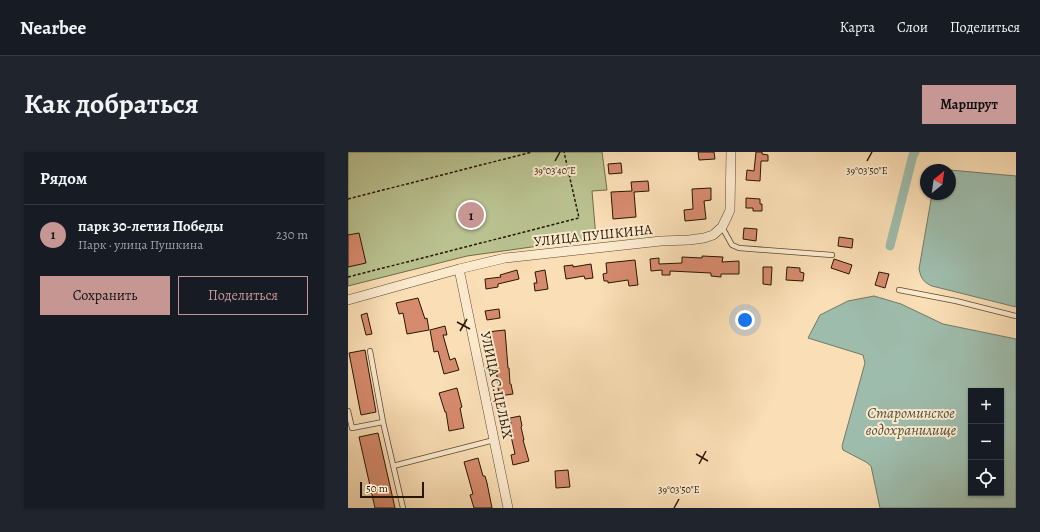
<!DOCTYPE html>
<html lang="ru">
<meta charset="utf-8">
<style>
:root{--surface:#171b24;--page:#20242c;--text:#f1f3f6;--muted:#9ea1a6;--line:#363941;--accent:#c59692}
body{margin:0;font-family:Alegreya,serif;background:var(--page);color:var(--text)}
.controls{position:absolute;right:12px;bottom:12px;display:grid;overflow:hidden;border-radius:0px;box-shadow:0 1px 3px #0004}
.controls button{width:36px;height:36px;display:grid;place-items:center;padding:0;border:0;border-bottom:1px solid var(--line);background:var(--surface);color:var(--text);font:20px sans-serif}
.compass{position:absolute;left:572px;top:12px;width:36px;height:36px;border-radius:50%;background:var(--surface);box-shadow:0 1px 3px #0004;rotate:29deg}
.scale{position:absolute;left:12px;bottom:10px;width:64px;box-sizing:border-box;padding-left:4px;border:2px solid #271700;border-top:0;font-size:11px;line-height:14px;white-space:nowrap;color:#271700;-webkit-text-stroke:3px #fceacf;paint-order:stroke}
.you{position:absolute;left:397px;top:168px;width:14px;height:14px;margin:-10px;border:3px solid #fff;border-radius:50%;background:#1a73e8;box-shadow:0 0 0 6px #1a73e833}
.badge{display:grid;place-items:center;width:26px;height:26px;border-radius:50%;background:var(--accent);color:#111;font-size:13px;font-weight:700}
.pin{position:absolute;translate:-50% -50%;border:2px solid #fff;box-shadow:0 1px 4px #0006}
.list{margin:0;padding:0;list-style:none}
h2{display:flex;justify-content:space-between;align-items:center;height:52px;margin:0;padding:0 16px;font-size:17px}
h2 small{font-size:13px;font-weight:400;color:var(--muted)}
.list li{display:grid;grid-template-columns:26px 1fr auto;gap:12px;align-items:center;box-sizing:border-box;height:60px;padding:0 16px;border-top:1px solid var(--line)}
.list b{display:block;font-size:15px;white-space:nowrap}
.list p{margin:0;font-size:13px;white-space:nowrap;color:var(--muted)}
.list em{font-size:13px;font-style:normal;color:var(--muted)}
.actions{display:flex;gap:8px;padding:12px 16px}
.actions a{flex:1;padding:9px 0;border:1px solid var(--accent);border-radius:0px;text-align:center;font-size:14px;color:var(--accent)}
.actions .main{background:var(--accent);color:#111}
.icon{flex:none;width:22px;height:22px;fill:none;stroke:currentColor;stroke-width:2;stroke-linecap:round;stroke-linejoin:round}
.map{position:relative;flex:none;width:668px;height:356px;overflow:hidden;border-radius:0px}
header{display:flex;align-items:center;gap:24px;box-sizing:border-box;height:56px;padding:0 20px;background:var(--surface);border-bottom:1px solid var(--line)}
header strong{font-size:19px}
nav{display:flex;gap:22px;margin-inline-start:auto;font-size:14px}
.intro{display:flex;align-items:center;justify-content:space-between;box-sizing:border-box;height:96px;padding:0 24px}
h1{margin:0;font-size:28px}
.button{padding:10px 18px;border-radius:0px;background:var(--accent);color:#111;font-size:14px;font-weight:700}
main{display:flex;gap:24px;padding:0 24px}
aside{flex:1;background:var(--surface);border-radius:0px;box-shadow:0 1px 3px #0004}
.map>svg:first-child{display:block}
.green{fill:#bac291;stroke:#706c48}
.water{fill:#9ebcac;stroke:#6e7a67;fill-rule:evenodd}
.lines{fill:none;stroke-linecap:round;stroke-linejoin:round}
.canal{stroke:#9ebcac;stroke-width:9}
.building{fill:#d78b6e;stroke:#271700}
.lane-casing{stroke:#5c492d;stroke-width:6}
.street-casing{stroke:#5c492d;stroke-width:10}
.path{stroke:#271700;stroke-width:1.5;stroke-dasharray:3 2;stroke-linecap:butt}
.lane{stroke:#fceacf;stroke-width:4.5}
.street{stroke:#fceacf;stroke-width:9}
.ticks{fill:none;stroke:#271700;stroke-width:1.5}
.labels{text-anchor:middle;stroke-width:4;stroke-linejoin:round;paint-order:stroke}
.street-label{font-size:14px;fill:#271700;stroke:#fceacf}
.water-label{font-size:15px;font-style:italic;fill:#51513c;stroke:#fceacf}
.ticks-label{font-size:10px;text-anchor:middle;fill:#271700;stroke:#fceacf;stroke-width:4;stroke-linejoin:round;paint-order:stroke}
</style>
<header>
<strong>Nearbee</strong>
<nav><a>Карта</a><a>Слои</a><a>Поделиться</a></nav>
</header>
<div class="intro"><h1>Как добраться</h1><a class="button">Маршрут</a></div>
<main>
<aside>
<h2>Рядом<small></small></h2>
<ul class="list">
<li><span class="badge">1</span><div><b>парк 30-летия Победы</b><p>Парк · улица Пушкина</p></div><em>230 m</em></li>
</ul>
<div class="actions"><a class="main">Сохранить</a><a>Поделиться</a></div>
</aside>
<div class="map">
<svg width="668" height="356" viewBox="0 0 668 356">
<rect width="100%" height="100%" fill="#fadeb5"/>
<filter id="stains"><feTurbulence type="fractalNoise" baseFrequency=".005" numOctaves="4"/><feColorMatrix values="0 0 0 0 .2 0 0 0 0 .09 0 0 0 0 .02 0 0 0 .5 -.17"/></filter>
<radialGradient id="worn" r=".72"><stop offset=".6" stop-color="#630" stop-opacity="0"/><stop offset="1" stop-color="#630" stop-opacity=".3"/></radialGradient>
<path class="green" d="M0,0h254l5,38 -15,1 4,47 -129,18 -119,30z"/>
<path class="water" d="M602,18l66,6v131l-84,-21c-9,-4 -11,-8 -13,-17l13,-75h18z
M526,144l27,8 42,20 73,15v169h-136l-9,-42 -5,-4 -23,-12 -1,-4 23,-83 -2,-8 -55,-17 12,-23 28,-14zM623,239h30v102h-30z"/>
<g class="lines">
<path class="canal" d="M542,94l23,-91 2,-3"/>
</g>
<path class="building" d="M350,0h16l1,7 -16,1z
M408,0h6v2l6,1v6h-7l-1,20 -14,-1 1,-10 7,1z
M273,11l1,10 -13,1 -1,-10z
M300,29l1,10 -15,1 2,25 -23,2 -2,-27 21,-1 -1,-9z
M363,36v12l-7,1 2,18 -21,2 -1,-11 9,-1 -1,-20z
M398,46l14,1v5h2v7h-9v-3h-7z
M396,76l13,1 -1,12 -13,-2z
M11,81l7,30 -18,4v-32z
M491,85l14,2 -1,9 -14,-2z
M354,104l21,1 -1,5 17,-1v13h-18v3l-10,-1v-3l-41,-2v4h-8v-5l-11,1 -1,-12 9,-1v6l23,-1v-6l20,1z
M486,107l18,6 -3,9 -18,-6z
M287,108l3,25 -9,1 -1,-6 -20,3v-2h-4l-1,-7 4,-1 -1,-10z
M243,112l2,14 -8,1 -1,-3 -18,3 -2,-13 9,-1v2z
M415,115h9l-1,18 -8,-1z
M439,115l13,1v4l4,1 -1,8 -17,-1z
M169,118l2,9 -21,5v3l-12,2 -1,-10 16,-2 -1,-2z
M197,118l3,19 -13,2 -1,-8h3l-2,-11z
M531,120l10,2 -4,14 -10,-3z
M70,146l7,21 2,-1 2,12 -22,4 -4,-21 -4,1 -3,-11z
M151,157l1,9 -13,2 -2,-9z
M19,161l5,21 -6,1 -5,-20z
M97,174l2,9h-4l7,25 5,-2 4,12 -15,4 -6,-23 -4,1 -4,-22z
M157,178l3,38h1l1,16h1l2,10 -14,2 -4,-37h-2l-2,-18 -3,1 -1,-10z
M17,198l11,62 -15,3 -12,-62z
M109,236l5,19 -2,1 4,20 -15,3 -3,-19h-1l-6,-19z
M172,264l2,10 -1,1 3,13h-1l6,21 -16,4 -2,-10 4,-1 -4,-18h2l-3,-18z
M30,281l17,75h-20l-16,-71z
M130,306l5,18h2l2,7 5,25h-18l-4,-13 3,-1 -9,-32z
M220,318l2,17 -14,1 -1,-17z"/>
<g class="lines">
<g class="lane-casing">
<path id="lane" d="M374,75l10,18 7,3 93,7
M551,138l57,11 60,15
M0,259l4,17 31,-6 -13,-71
M35,270l20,86
M45,314l101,-26"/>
</g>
<g class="street-casing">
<path id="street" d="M111,117l49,239
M0,148l111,-31 46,-11 156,-17 28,-1 15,-2 9,-3 9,-8 4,-8 4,-9 1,-58"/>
</g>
<path class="path" d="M0,47l184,-47
M0,125l231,-59 -15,-66"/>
<use href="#lane" class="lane"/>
<use href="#street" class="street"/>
</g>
<path class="ticks" d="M207,9l5,-9M519,9l5,-9M109,170l13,7M112,179l7,-12M348,302l12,7M351,312l7,-13M326,356l5,-9"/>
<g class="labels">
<g class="street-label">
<text transform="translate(245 83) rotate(-6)" y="5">УЛИЦА ПУШКИНА</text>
<text transform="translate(149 233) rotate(78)" y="5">УЛИЦА С.ЦЕЛЫХ</text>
</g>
<g class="water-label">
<text x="563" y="266">Староминское<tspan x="563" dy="17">водохранилище</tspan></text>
</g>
</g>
<g class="ticks-label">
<text x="207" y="22">39°03'40"E</text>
<text x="519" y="22">39°03'50"E</text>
<text x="331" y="341">39°03'50"E</text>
</g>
<rect width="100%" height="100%" filter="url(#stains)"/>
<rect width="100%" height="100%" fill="url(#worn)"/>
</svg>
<div class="controls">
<button>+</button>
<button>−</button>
<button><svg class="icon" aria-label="locate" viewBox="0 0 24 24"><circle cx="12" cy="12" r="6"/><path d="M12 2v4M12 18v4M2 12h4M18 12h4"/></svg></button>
</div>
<svg class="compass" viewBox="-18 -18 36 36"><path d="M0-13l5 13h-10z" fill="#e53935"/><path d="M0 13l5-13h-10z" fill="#9ea1a6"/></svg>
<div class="scale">50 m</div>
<div class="you"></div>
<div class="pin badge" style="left:123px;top:63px">1</div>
</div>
</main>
